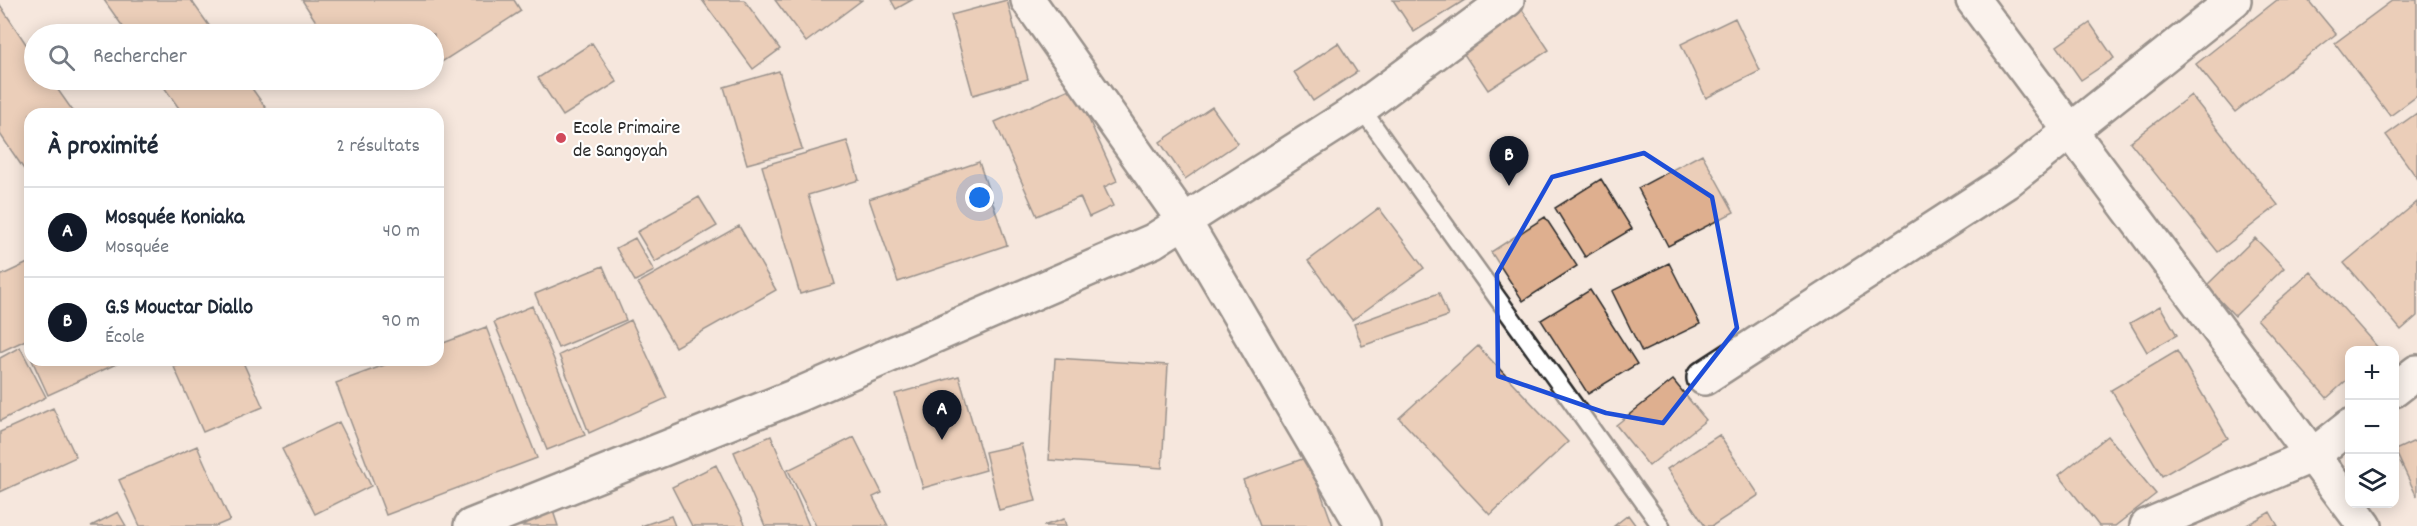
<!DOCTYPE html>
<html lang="fr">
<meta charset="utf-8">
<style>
:root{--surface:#fff;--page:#f6f6f7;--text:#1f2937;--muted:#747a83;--line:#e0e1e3;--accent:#111827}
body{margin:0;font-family:Dekko,sans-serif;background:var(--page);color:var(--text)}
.controls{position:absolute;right:18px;bottom:18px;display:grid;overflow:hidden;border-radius:12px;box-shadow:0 3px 15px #0003}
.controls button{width:54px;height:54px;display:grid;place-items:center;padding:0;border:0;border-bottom:2px solid var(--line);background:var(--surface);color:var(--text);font:30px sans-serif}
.you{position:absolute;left:980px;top:198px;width:21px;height:21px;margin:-15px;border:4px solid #fff;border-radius:50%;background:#1a73e8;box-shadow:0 0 0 9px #1a73e833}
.badge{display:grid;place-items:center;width:39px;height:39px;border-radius:50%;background:var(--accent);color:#fff;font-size:20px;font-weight:700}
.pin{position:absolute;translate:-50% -50px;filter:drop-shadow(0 2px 3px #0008)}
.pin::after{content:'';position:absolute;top:32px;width:21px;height:18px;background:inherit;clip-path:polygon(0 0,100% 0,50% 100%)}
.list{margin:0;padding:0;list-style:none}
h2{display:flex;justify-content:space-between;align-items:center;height:78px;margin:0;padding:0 24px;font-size:26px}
h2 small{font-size:20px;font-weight:400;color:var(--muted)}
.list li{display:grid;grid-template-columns:39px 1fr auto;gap:18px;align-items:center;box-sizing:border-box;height:90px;padding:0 24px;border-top:2px solid var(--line)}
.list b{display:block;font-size:22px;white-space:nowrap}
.list p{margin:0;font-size:20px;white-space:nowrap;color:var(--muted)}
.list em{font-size:20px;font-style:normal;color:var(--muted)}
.icon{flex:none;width:33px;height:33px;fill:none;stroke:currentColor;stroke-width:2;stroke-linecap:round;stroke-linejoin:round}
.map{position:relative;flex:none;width:2417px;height:526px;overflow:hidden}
.search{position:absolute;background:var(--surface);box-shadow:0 3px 15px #0003;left:24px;top:24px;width:420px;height:66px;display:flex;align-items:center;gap:15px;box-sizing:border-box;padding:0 21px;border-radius:33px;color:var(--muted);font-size:22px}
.panel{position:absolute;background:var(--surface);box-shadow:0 3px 15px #0003;left:24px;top:108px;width:420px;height:258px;border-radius:18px}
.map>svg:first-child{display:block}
.building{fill:#deaf8f;stroke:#2b2b2b;stroke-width:1.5}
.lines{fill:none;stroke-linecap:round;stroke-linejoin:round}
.service-casing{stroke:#2b2b2b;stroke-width:21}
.minor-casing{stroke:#2b2b2b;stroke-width:38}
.service{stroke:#fff;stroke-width:16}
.minor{stroke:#fff;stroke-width:33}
.marked{fill:none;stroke:#1d4ed8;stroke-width:4.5;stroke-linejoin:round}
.poi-dot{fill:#d1495b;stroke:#fff;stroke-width:2}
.labels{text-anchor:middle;stroke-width:4.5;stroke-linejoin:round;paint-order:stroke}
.poi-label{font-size:20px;fill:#2b2b2b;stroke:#fff;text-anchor:start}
</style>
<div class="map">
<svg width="2417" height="526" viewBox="0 0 2417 526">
<rect width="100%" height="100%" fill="#f5e7dd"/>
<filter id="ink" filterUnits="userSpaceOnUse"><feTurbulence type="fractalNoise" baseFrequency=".0167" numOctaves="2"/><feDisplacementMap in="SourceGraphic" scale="12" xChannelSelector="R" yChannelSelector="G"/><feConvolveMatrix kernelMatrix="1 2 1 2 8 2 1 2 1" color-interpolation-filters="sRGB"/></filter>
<g filter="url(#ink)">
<path class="building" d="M104,0h87l24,34h-87z
M302,0h212l7,11 -87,56v-33h-110z
M702,0h42l36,49 -27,20z
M775,0h87l-56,42z
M891,0h21l-16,9z
M1007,0l21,79 -55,16 -22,-80z
M1393,0h72l-51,32z
M2277,0h31l28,34 -101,78 -39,-48z
M2393,0h24v96l-27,20 -55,-73z
M0,5l34,51v24h17l24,34h-45v64l-30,-44z
M1521,8l28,42 -61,40 -28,-42z
M1735,18l25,53 -54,27 -25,-54z
M2090,23l24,35 -33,22 -24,-34z
M592,43l25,39 -54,34 -25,-38z
M1338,43l19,29 -44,29 -19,-29z
M779,71l23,78 -55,15 -23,-77z
M159,80h87l24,34h-87z
M1074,87l43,94 -13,6 9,19 -24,11 -9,-20 -43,19 -42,-94z
M2191,95l87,110 -60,47 -88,-110z
M1212,107l26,36 -53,36 -25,-37z
M2417,113v65l-31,-43z
M847,141l12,39 -51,15 27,89 -35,10 -38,-128z
M1702,154l32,58 -66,34 -30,-58z
M979,162l28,83 -109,37 -29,-83z
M1601,179l31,50 -47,28 -30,-49z
M699,197l18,29 -62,36 -18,-30z
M2417,202v114l-16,14 -57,-67z
M1379,208l45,60 -72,52 -44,-59z
M1545,217l32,49 -54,35 -32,-49z
M739,226l37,64 -101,57 -37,-64z
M635,238l19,33 -19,10 -19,-33z
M2255,238l29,30 -49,48 -29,-30z
M30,262v76l-30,14v-76z
M1669,263l31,61 -58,28 -30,-61z
M603,266l23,54 -68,28 -23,-54z
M2311,272l69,78h-30v27l-23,21 -70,-79z
M1590,290l47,74 -49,30 -47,-74z
M1439,293l9,23 -86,30 -8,-22z
M532,306l53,129 -38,15 -53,-128z
M2160,306l17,29 -30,17 -17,-29z
M631,320l36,78 -78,35 -30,-78z
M486,327l51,131 -151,57 -50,-132 62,-23h40v-15z
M1478,346l90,96 -78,73 -91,-97z
M20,347l26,50 -46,24v-63z
M2177,351l51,87 -66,38 -51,-86z
M1055,358l113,7 -6,103 -113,-8z
M32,360h93l-77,35z
M191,360h51l21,47 -60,25 -29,-65z
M959,376l27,94 -63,18 -28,-94z
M1673,380l33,40 -57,46 -33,-41z
M53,408l23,49 -76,35v-60z
M339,422l32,64 -56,28 -33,-65z
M1719,435l40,60 -47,31h-7l-38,-57z
M771,436l38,90h-44l-31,-74z
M2108,436l48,58 -41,32h-16l-40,-51z
M854,437l28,56 -9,4 15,29h-72l-28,-56z
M2417,440v57l-22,-47z
M1021,444l15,57 -37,9 -14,-58z
M197,446l33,74 -14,6h-76l-21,-46z
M1308,457l25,69h-73l-17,-46z
M716,465l30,61h-54l-20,-39z
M552,508l6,18h-54z
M118,512l8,14h-35z
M2270,512l8,14h-33z
M1628,515l8,11h-22z
M671,516l4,10h-34z
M1064,519l2,7h-23z"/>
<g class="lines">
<g class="service-casing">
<path id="service" d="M1361,108l300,418"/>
</g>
<g class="minor-casing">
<path id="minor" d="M1028,0l156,221 179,305
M1973,0l392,526
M1704,378l302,-196 228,-182
M2394,390l23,-18
M471,526l327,-131 355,-154 208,-133 146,-108
M2147,526l166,-71 37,-29"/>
</g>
<use href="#service" class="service"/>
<use href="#minor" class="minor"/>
</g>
</g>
<path d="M0 0H2417V526H0ZM1644,153l68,44 25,131 -74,95 -57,-10 -108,-37 -1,-102 55,-97z" fill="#f5e7dd" fill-opacity=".55" fill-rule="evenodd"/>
<path class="marked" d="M1644,153l68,44 25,131 -74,95 -57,-10 -108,-37 -1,-102 55,-97z"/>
<circle class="poi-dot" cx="561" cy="138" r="6"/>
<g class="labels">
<g class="poi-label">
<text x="573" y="133">Ecole Primaire<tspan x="573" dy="23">de Sangoyah</tspan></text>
</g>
</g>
</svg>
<div class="controls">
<button>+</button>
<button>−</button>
<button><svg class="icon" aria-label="layers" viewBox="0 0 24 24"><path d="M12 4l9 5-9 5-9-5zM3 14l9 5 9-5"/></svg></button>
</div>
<div class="you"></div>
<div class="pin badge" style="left:942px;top:440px">A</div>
<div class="pin badge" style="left:1509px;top:186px">B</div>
<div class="search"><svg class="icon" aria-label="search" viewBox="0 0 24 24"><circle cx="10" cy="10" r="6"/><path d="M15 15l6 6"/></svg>Rechercher</div>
<section class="panel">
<h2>À proximité<small>2 résultats</small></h2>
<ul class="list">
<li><span class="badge">A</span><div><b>Mosquée Koniaka</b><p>Mosquée</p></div><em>40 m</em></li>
<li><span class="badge">B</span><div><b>G.S Mouctar Diallo</b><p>École</p></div><em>90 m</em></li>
</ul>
</section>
</div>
